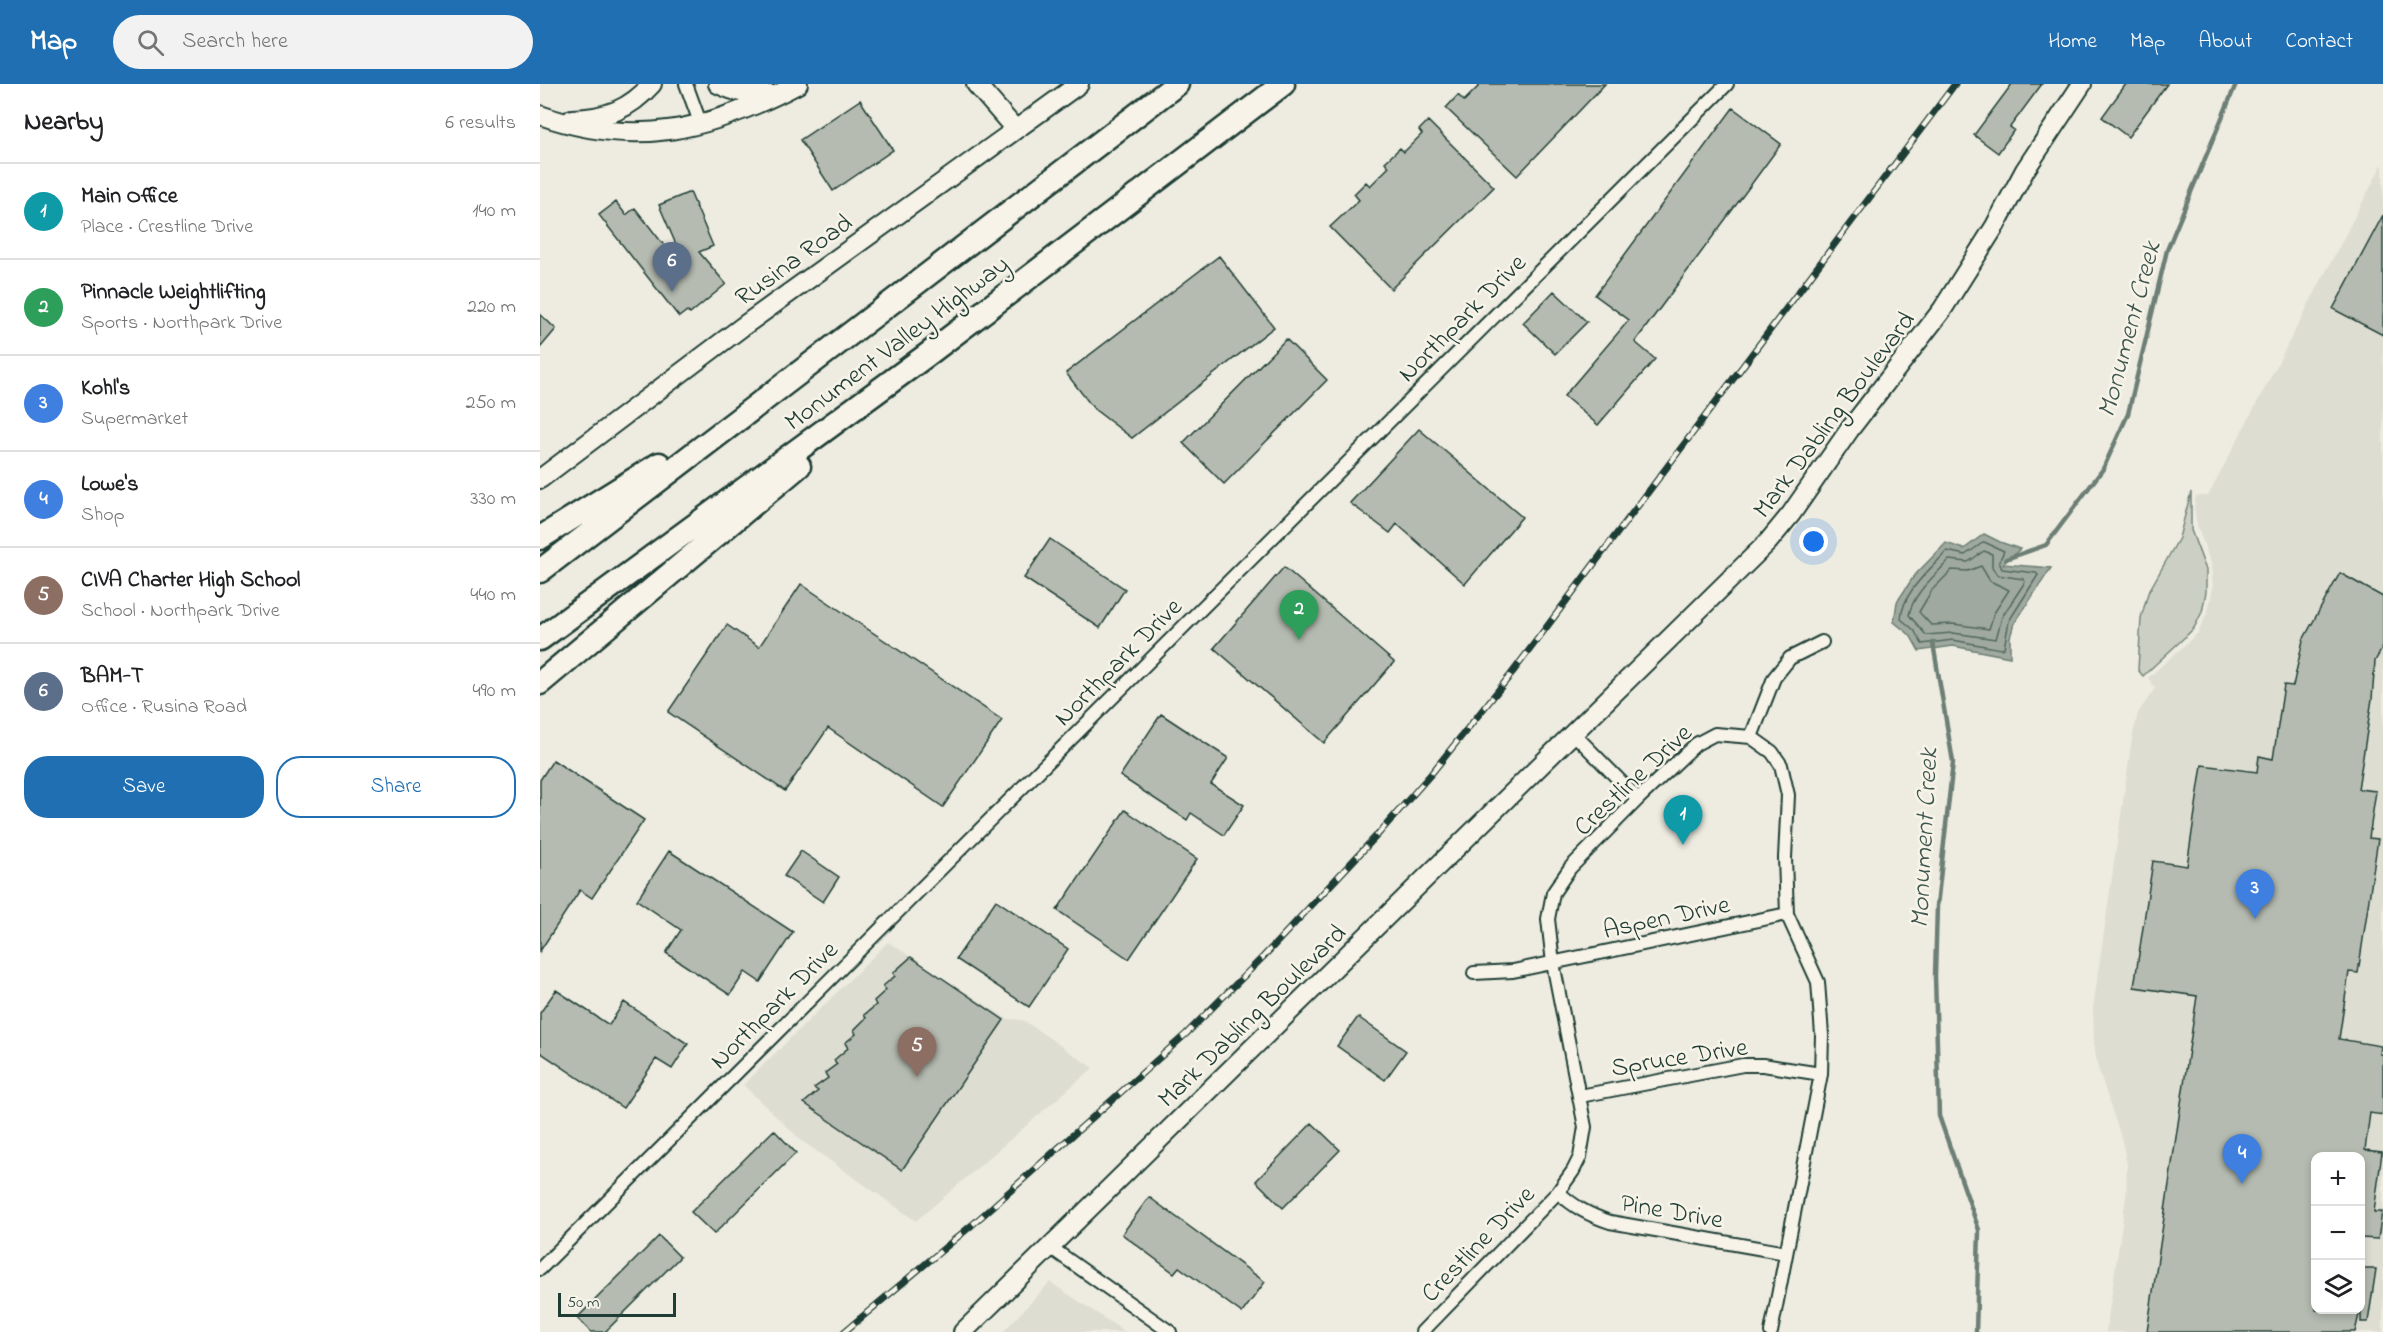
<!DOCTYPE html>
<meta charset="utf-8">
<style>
:root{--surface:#fff;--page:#f2f2f2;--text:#202124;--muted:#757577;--line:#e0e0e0;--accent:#1f6fb2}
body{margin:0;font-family:"Indie Flower",sans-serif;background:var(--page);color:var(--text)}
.controls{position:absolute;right:18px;bottom:18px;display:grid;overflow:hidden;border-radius:12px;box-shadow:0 3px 9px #0003}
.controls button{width:54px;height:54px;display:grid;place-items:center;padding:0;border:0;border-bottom:2px solid var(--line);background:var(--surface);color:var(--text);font:30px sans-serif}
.scale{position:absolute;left:18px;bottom:15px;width:118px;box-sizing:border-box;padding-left:6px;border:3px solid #1f3d34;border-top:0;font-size:16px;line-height:21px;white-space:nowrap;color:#1f3d34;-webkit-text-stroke:4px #f7f3e8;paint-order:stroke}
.you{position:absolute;left:1274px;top:458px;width:21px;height:21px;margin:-15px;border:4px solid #fff;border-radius:50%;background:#1a73e8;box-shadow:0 0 0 9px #1a73e833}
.badge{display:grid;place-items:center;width:39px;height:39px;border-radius:50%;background:var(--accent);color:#fff;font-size:20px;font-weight:700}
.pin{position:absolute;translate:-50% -50px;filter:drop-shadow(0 2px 3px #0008)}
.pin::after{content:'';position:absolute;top:32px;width:21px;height:18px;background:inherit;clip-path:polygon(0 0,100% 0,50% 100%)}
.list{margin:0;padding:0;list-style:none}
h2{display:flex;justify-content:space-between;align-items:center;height:78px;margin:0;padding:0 24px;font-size:26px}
h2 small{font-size:20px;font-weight:400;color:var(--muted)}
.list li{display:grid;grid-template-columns:39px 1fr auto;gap:18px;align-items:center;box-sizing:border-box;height:96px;padding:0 24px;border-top:2px solid var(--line)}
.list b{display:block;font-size:22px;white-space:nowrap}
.list p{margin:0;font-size:20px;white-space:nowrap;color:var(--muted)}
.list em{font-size:20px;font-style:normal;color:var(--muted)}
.actions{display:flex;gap:12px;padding:18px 24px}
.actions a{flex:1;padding:14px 0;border:2px solid var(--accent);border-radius:24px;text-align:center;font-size:21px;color:var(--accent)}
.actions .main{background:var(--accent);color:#fff}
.icon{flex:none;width:33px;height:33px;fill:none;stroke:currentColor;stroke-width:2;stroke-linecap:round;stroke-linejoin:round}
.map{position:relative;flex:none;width:1843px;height:1248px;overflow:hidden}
header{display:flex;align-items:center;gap:36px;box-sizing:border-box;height:84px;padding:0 30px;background:var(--accent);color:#fff}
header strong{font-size:28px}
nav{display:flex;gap:33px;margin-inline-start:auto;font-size:21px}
.search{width:420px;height:54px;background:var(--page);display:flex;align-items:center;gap:15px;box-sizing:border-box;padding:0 21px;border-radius:33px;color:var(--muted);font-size:22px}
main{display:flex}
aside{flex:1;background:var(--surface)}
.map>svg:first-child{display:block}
.built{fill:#ddddd2;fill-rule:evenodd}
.green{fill:#cccfc4;stroke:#76867c;stroke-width:1.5}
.water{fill:#9fa99f;stroke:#6c7e74;stroke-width:1.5}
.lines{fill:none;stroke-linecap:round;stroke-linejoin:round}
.shore{stroke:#52685f;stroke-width:1.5}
.stream{stroke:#6c7e74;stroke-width:4.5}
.building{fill:#b5bbb0;stroke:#1f3d34;stroke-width:1.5}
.street-casing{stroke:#1f3d34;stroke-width:16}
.secondary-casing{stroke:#1f3d34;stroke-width:22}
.highway-casing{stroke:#1f3d34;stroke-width:27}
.street{stroke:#f7f3e8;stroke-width:12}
.secondary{stroke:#f7f3e8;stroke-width:18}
.highway{stroke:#f7f3e8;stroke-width:22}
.rail-casing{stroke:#1f3d34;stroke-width:7}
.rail{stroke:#f7f3e8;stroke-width:4.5;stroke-dasharray:14;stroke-linecap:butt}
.labels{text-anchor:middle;stroke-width:5;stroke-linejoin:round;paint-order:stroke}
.street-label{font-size:26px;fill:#1f3d34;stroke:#f7f3e8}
.water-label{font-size:27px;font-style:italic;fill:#3f584f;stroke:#f7f3e8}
</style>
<header>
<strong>Map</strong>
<div class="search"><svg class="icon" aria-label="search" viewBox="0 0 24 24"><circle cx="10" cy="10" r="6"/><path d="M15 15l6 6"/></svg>Search here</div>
<nav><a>Home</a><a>Map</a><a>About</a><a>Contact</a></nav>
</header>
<main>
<aside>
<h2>Nearby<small>6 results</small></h2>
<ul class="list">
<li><span class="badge" style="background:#0f9aa8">1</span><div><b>Main Office</b><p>Place · Crestline Drive</p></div><em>140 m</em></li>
<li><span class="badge" style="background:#2e9e5b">2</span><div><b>Pinnacle Weightlifting</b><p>Sports · Northpark Drive</p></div><em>220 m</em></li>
<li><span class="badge" style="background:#3f7fe0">3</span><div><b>Kohl's</b><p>Supermarket</p></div><em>250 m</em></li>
<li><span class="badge" style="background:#3f7fe0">4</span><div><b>Lowe's</b><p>Shop</p></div><em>330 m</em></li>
<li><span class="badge" style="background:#8d6e63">5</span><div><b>CIVA Charter High School</b><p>School · Northpark Drive</p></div><em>440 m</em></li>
<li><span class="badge" style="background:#5c6f8a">6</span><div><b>BAM-T</b><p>Office · Rusina Road</p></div><em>490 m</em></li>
</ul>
<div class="actions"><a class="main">Save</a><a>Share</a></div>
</aside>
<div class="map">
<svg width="1843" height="1248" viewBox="0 0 1843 1248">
<rect width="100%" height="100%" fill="#eeece1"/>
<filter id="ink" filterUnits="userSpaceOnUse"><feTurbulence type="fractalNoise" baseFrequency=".0167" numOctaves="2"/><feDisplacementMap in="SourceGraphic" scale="12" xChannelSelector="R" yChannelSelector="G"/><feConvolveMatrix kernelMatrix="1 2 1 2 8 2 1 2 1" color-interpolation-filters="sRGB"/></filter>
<g filter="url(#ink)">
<path class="built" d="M1843,79v1169h-277l20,-135 1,-33 -6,-27 -23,-69 -4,-22 -1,-38 39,-269 6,-26 17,-25 -7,-10 50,-45 10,-22 5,-23 -2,-24 -14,-39 -3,-18 2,-11h12zM1776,1072h44v154h-44z
M348,858l119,77 16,1 70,48 -177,153 -114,-80 -59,-56z
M510,1198l75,50h-122z"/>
<path class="green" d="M1651,408v38l15,40v22l-4,20 -8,16 -8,8 -43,40 -5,-6 3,-52 7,-25 31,-55z"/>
<path class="water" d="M1444,450l16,8 20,7 -17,15 48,4 -37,56 -4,13v20l-57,-11 -34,5 -9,-16 -16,-13 3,-20 17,-26 32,-33 18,6z"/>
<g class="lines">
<path class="shore" d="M1444,458l20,9 -5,11 3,7 34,4 2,2 -29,46 -5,27 -3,1 -48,-9 -31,4 -8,-14 -13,-11c2,-28 28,-48 46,-68l18,4z
M1444,467l8,3v13l5,8 26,4 2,3 -23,35 -6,22 -43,-6 -27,2 -17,-20c4,-22 26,-39 40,-55l19,2z
M1441,482l9,15 19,9 -15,23 -5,16 -36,-5 -22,1 -12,-13 13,-22 20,-20 16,1z"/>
<path class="stream" d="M1466,475l40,-14 57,-76 25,-55 39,-164 69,-166
M1393,559l20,119 -16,144 -2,70 4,140 40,114 -3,102"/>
</g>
<path class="building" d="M941,0h124l-88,92 -71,-68 12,-13 6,6z
M1472,0h30l-32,43 4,3 -16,23 -24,-18z
M1586,0h41l-39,53 -26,-20z
M320,16l33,50 -60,41 -33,-51z
M1193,24l48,36 -146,198 20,17 -57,66 -34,-29 65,-76 -34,-25z
M888,37l66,66 -103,102 -61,-62 29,-27 -5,-6 12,-12 4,4 19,-19 -4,-5 15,-14 4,4 18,-18 -3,-4z
M150,108l23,54 -14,6 27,32 -36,30 -3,-3 -8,6 -80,-102 17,-13 10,13 9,-7 49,63 3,-1 -28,-65z
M1843,131v120l-50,-26z
M679,172l55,71 -142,111 -38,-29 -28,-36z
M1014,207l33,31 -32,32 -32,-31z
M0,230l16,15 -16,19z
M746,255l41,41 -103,104 -41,-41z
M879,345l103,88 -57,67 -68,-60 -7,9 -40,-30z
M510,455l75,50 -25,39 -76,-50z
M744,483l110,95 -70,81 -110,-95z
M1800,489l43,24v50l-8,14 -3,38 -14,90 18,2 -7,47 9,1 -20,134 -9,-1 -10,67 42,7 -1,8h3v61l-13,-2 -5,37 17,2 -8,60h8l-4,27 -17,-1v-82h-45v154h44l-5,22h-208l50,-336 -63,-9 19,-126 34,5 15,-101 55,7 2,-16 14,3 11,-74 9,1 10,-46z
M261,500l201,136 -59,87 -115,-79 -43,63 -117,-79 59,-87 32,22z
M621,630l67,44 -17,26 33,21 -20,30 -33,-22 -4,7 -67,-44z
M13,676l91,60 -52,78 -12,-8 -40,61v-171z
M585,726l72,49 -68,100 -72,-49z
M129,767l124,81 -33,50 -15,-10 -15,23 -64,-42 15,-23 -44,-30z
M261,767l38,26 -16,25 -39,-26z
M456,816l72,49 -39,58 -73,-48z
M371,873l93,63 -102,150 -98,-67 14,-12 -4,-3 14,-10 -3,-5 12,-9 -3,-4 14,-12 -3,-5 11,-9 -2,-4 12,-12 -2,-3 12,-10 -2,-4 12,-11 -3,-4 12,-10 -2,-3z
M16,906l53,35 15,-23 64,42 -16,25 -16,-10 -33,49 -83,-56v-39z
M818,933l48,34 -21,29 -48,-34z
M772,1039l28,27 -57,58 -27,-27z
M234,1046l22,23 -82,81 -23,-22z
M609,1113l116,85 -23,31 -63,-46 -5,6 -52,-39z
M119,1152l21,21 -75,75h-14l-14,-14z
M1821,1185h15l-8,53h-7z"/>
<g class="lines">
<g class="street-casing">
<path id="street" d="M146,0l15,41
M1033,649l65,66
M1211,653l23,-59 16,-20 32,-16
M934,889l39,-2 274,-57
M1040,1012l163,-31h20l58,9
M1018,1108c16,15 31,23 52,30l176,31
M510,1163l120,85
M0,1185l1187,-1185
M882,1248l136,-140 15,-21 7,-14 5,-30 -32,-164 -5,-44 5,-26 17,-25 68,-69 58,-55 19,-10 36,3 21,15 9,13 7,30 -3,63 2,56 31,68 4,53 -1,39 -50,258"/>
</g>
<g class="secondary-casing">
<path id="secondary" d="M178,0c18,9 34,11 55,11
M436,0l39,45
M0,31c96,34 171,15 258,-31
M32,35c34,-1 57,-9 80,-35
M0,395l202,-152 337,-243
M423,1248l805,-790 23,-28 59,-85 92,-119 53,-84 30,-56 57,-86"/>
</g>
<g class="highway-casing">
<path id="highway" d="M0,454l119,-74
M0,487l637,-487
M0,555l387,-284 356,-271
M0,599l259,-217"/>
</g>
<use href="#street" class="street"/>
<use href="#secondary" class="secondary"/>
<use href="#highway" class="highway"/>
<g class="rail-casing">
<path id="rail" d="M304,1248l128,-107 214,-191 77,-77 117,-125 51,-58 78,-97 446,-593"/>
</g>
<use href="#rail" class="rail"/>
</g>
</g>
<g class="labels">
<g class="street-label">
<text transform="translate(253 175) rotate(-36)" y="9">Rusina Road</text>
<text transform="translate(921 233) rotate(-45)" y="9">Northpark Drive</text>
<text transform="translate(356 258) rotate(-37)" y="9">Monument Valley Highway</text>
<text transform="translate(1293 330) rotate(-53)" y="9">Mark Dabling Boulevard</text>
<text transform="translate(577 577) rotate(-45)" y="9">Northpark Drive</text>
<text transform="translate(1092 695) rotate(-43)" y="9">Crestline Drive</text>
<text transform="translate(1126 832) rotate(-12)" y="9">Aspen Drive</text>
<text transform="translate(233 920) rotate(-45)" y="9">Northpark Drive</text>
<text transform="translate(711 931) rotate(-44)" y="9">Mark Dabling Boulevard</text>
<text transform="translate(1139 972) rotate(-9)" y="9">Spruce Drive</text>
<text transform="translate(1132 1126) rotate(10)" y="9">Pine Drive</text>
<text transform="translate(937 1159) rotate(-46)" y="9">Crestline Drive</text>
</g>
<g class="water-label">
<text transform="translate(1588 245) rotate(-75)" y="9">Monument Creek</text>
<text transform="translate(1383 754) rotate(-87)" y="9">Monument Creek</text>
</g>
</g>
</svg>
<div class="controls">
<button>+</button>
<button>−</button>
<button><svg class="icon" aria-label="layers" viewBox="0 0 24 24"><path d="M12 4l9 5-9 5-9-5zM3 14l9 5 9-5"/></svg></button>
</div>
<div class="scale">50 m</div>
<div class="you"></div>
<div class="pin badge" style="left:1143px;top:761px;background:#0f9aa8">1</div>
<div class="pin badge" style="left:759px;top:556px;background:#2e9e5b">2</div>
<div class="pin badge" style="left:1715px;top:835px;background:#3f7fe0">3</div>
<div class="pin badge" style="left:1702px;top:1100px;background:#3f7fe0">4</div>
<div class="pin badge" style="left:377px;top:993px;background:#8d6e63">5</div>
<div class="pin badge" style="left:132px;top:208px;background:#5c6f8a">6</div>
</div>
</main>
